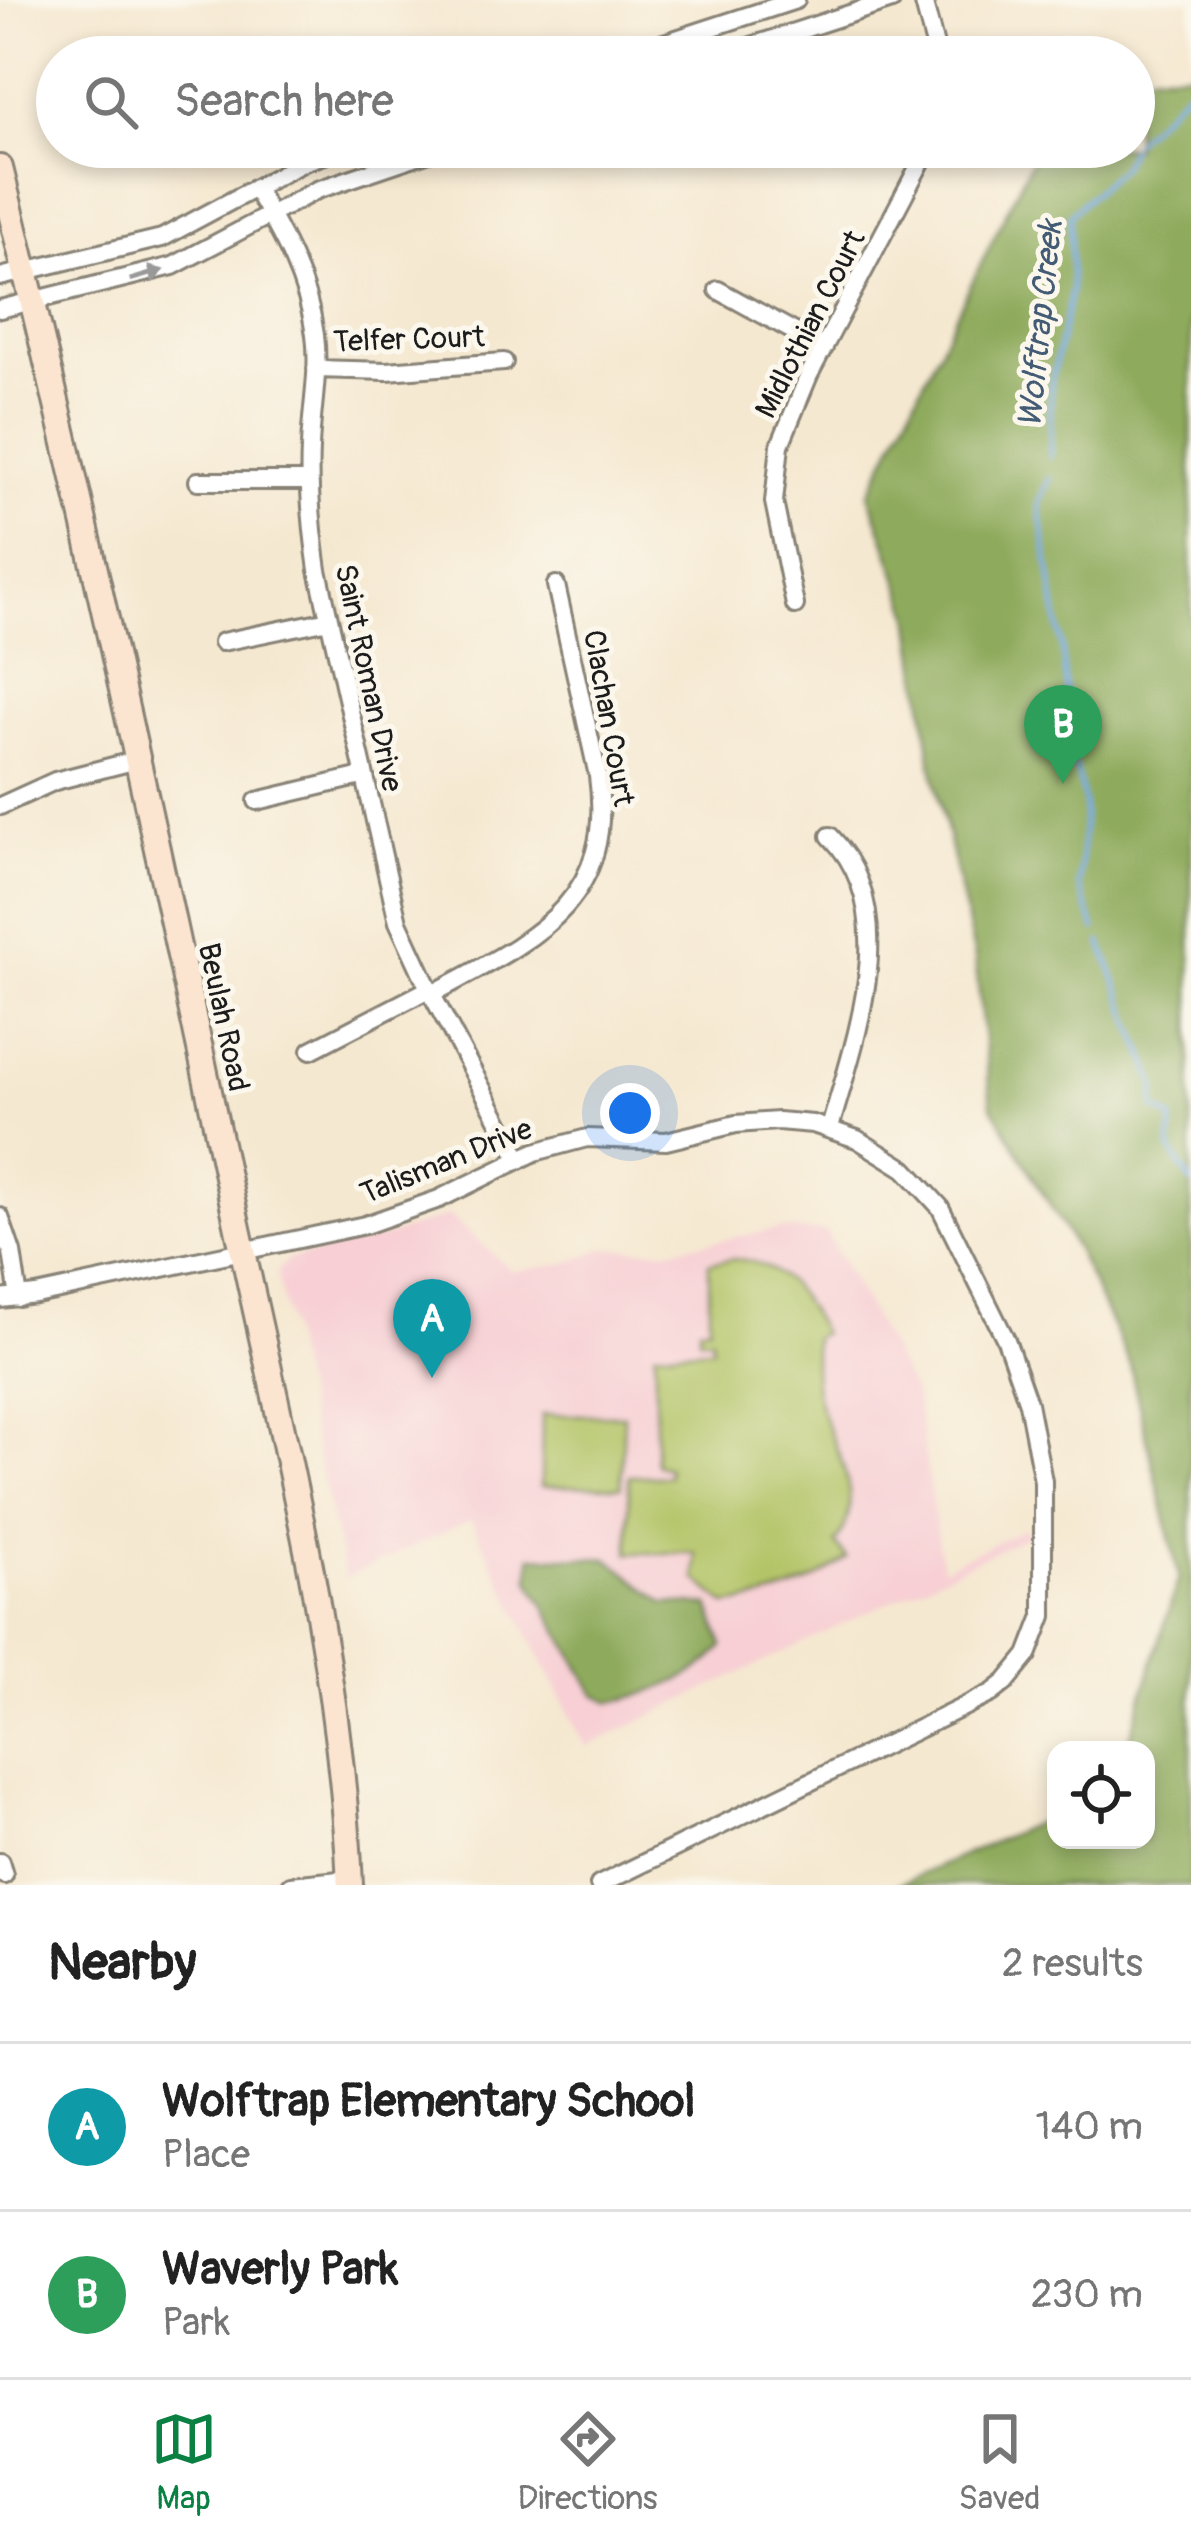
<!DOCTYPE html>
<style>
:root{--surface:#fff;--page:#f2f2f2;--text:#222;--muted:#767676;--line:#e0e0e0;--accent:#0b8043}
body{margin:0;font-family:Pangolin,sans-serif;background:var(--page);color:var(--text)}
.controls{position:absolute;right:36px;bottom:36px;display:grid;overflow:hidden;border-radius:24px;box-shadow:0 6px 18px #0003}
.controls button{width:108px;height:108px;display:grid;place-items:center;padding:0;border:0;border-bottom:3px solid var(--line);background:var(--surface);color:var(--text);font:60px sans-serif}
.you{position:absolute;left:630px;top:1113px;width:42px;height:42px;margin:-30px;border:9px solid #fff;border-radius:50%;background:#1a73e8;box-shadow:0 0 0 18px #1a73e833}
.badge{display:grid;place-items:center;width:78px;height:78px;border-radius:50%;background:var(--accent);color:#fff;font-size:39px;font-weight:700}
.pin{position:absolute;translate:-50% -99px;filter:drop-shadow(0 3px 6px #0008)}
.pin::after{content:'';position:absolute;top:63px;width:42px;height:36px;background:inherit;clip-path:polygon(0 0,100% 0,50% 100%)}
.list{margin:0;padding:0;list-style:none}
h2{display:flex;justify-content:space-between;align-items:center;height:156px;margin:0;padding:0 48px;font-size:51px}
h2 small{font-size:39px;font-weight:400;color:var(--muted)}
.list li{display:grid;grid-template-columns:78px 1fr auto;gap:36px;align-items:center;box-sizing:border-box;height:168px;padding:0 48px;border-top:3px solid var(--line)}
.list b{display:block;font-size:45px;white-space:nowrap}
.list p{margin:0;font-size:39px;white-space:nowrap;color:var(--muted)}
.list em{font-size:39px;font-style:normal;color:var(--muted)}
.icon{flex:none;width:66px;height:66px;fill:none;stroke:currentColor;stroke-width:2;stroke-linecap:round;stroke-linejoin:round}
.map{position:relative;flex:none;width:1191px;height:1885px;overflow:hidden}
.search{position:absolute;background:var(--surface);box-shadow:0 6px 18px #0003;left:36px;right:36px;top:36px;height:132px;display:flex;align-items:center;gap:30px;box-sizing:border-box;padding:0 42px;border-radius:66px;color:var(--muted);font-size:45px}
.sheet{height:492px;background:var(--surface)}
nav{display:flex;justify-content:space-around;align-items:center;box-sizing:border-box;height:168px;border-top:3px solid var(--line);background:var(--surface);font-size:33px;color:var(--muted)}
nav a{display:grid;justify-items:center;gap:6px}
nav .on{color:var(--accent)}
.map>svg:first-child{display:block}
.built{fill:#f7cfd4}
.green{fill:#b3c467;stroke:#687042;stroke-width:3}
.forest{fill:#8eaa5c;stroke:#55633c;stroke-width:3}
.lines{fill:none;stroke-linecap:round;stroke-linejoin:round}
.stream{stroke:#72a8e0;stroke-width:4.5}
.street-casing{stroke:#888276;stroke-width:22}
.secondary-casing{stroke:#888276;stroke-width:30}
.street{stroke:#fff;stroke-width:16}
.secondary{stroke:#fce5d0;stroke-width:24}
.oneway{fill:#999}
.labels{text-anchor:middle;stroke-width:10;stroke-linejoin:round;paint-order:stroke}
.street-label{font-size:30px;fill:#1c1c1c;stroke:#fbf7ec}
.water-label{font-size:33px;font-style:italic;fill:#435b74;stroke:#fbf7ec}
</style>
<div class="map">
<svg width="1191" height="1885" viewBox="0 0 1191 1885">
<rect width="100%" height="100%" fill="#fbf7ec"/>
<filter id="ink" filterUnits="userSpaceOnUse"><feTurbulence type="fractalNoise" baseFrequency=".00833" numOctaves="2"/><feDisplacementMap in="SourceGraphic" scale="24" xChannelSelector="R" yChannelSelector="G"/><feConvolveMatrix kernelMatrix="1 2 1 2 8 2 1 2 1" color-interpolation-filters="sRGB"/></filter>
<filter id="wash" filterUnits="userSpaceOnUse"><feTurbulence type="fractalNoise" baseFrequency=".004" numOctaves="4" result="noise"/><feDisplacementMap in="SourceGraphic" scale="48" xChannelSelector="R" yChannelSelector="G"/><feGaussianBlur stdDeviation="2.7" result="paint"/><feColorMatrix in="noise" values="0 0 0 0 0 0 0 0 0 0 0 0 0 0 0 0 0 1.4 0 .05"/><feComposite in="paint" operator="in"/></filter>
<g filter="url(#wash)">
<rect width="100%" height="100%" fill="#f5e8d0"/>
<path class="built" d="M449,1215l63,56 55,-8 38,-15 60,2 114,-21 47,3 90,165 26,171 84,-40 1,8 -441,211 -115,-227 -126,58 -68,-302 2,-8 10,-9 92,-21z"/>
<path class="green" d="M732,1259c50,2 67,34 90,74l-8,5c1,19 -2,40 3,58 11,47 55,100 18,147l12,15c-36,29 -76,42 -121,47l-30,-26v-26h-67v-77h39v-8l-11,-3 -2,-6v-107l57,-4 -1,-10h-12v-11l10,-1v-63z
M542,1415h82l-3,72 -80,-1z"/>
<path class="forest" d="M1191,72v1813h-294l159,-71v26h90v-90h-20l53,-173 -50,-215 -52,-111 -86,-146 -16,-148 -44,-196 -20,-146 -42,-121 169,-347h96v-73z
M531,1556l78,3 55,44 45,2 14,41c-23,32 -75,49 -112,56l-16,-8 -65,-114z"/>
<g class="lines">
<path class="stream" d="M1134,141l57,-55
M1050,457l1,-73 20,-93 -1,-76 52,-49 9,-19
M1050,478l-11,25 23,145 9,104 14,51 -6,83 16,43
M1101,942l55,144 -2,21 18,12 -2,29 21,35"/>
</g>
</g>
<g filter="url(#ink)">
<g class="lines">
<g class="street-casing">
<path id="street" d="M923,0l15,57
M621,57l175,-57
M718,57l174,-57
M255,188c27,47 53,92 60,147 5,37 -4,75 -5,113 -2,41 2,81 8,122l80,352 31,67 91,171
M0,277l162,-39 142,-76 43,-15
M718,290l106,58
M0,309l173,-43 144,-76 127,-43
M316,369l71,2 117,-9
M198,481h111
M795,605l-21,-103 6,-57 29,-70 120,-228
M222,642l107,-22
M257,801l105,-25
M0,806l55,-25 82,-21
M830,836c75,75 24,206 0,292
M432,994c97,-53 184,-88 166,-218l-42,-191
M311,1050l118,-61
M0,1217l12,35 7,46
M0,1299l36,-4 329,-70 74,-26 96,-47 52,-14 79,3 70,-17 42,-3 35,3 44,15 48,30 35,38 66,133 22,63 15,78v135l-15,39 -22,27 -14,11 -393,192
M0,1862l4,13
M291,1885l58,-6"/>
</g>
<g class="secondary-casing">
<path id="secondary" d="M0,168c85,344 160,690 233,1037 48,227 107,448 117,680"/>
</g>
<use href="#street" class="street"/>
<use href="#secondary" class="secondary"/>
</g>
<defs><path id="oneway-solid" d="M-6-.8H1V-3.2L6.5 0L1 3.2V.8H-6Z" transform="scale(3)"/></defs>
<use class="oneway" href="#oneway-solid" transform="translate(147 275) rotate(-16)"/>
</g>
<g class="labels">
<g class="street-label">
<text transform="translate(810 324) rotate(-63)" y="10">Midlothian Court</text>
<text transform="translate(409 339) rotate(-2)" y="10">Telfer Court</text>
<text transform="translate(369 678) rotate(78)" y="10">Saint Roman Drive</text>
<text transform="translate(609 718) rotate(80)" y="10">Clachan Court</text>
<text transform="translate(224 1017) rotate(78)" y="10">Beulah Road</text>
<text transform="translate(446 1161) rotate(-22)" y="10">Talisman Drive</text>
</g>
<g class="water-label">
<text transform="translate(1039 324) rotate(-84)" y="12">Wolftrap Creek</text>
</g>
</g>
</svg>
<div class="controls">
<button><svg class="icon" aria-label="locate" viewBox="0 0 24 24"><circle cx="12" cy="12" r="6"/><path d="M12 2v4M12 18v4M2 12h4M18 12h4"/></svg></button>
</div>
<div class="you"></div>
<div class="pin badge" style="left:432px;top:1378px;background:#0f9aa8">A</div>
<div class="pin badge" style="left:1063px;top:784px;background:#2e9e5b">B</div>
<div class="search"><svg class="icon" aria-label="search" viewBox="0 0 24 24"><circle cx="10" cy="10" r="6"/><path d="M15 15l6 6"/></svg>Search here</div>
</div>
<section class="sheet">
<h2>Nearby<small>2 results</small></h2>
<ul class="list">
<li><span class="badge" style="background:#0f9aa8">A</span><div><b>Wolftrap Elementary School</b><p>Place</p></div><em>140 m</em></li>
<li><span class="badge" style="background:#2e9e5b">B</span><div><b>Waverly Park</b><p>Park</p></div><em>230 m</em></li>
</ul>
</section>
<nav>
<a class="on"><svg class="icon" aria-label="map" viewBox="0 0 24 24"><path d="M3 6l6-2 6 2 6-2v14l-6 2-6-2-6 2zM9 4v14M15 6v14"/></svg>Map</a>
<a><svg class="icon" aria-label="directions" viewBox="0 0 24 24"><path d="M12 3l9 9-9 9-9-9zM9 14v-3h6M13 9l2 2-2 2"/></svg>Directions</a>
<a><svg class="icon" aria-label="saved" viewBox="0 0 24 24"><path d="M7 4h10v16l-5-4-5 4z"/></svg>Saved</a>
</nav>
